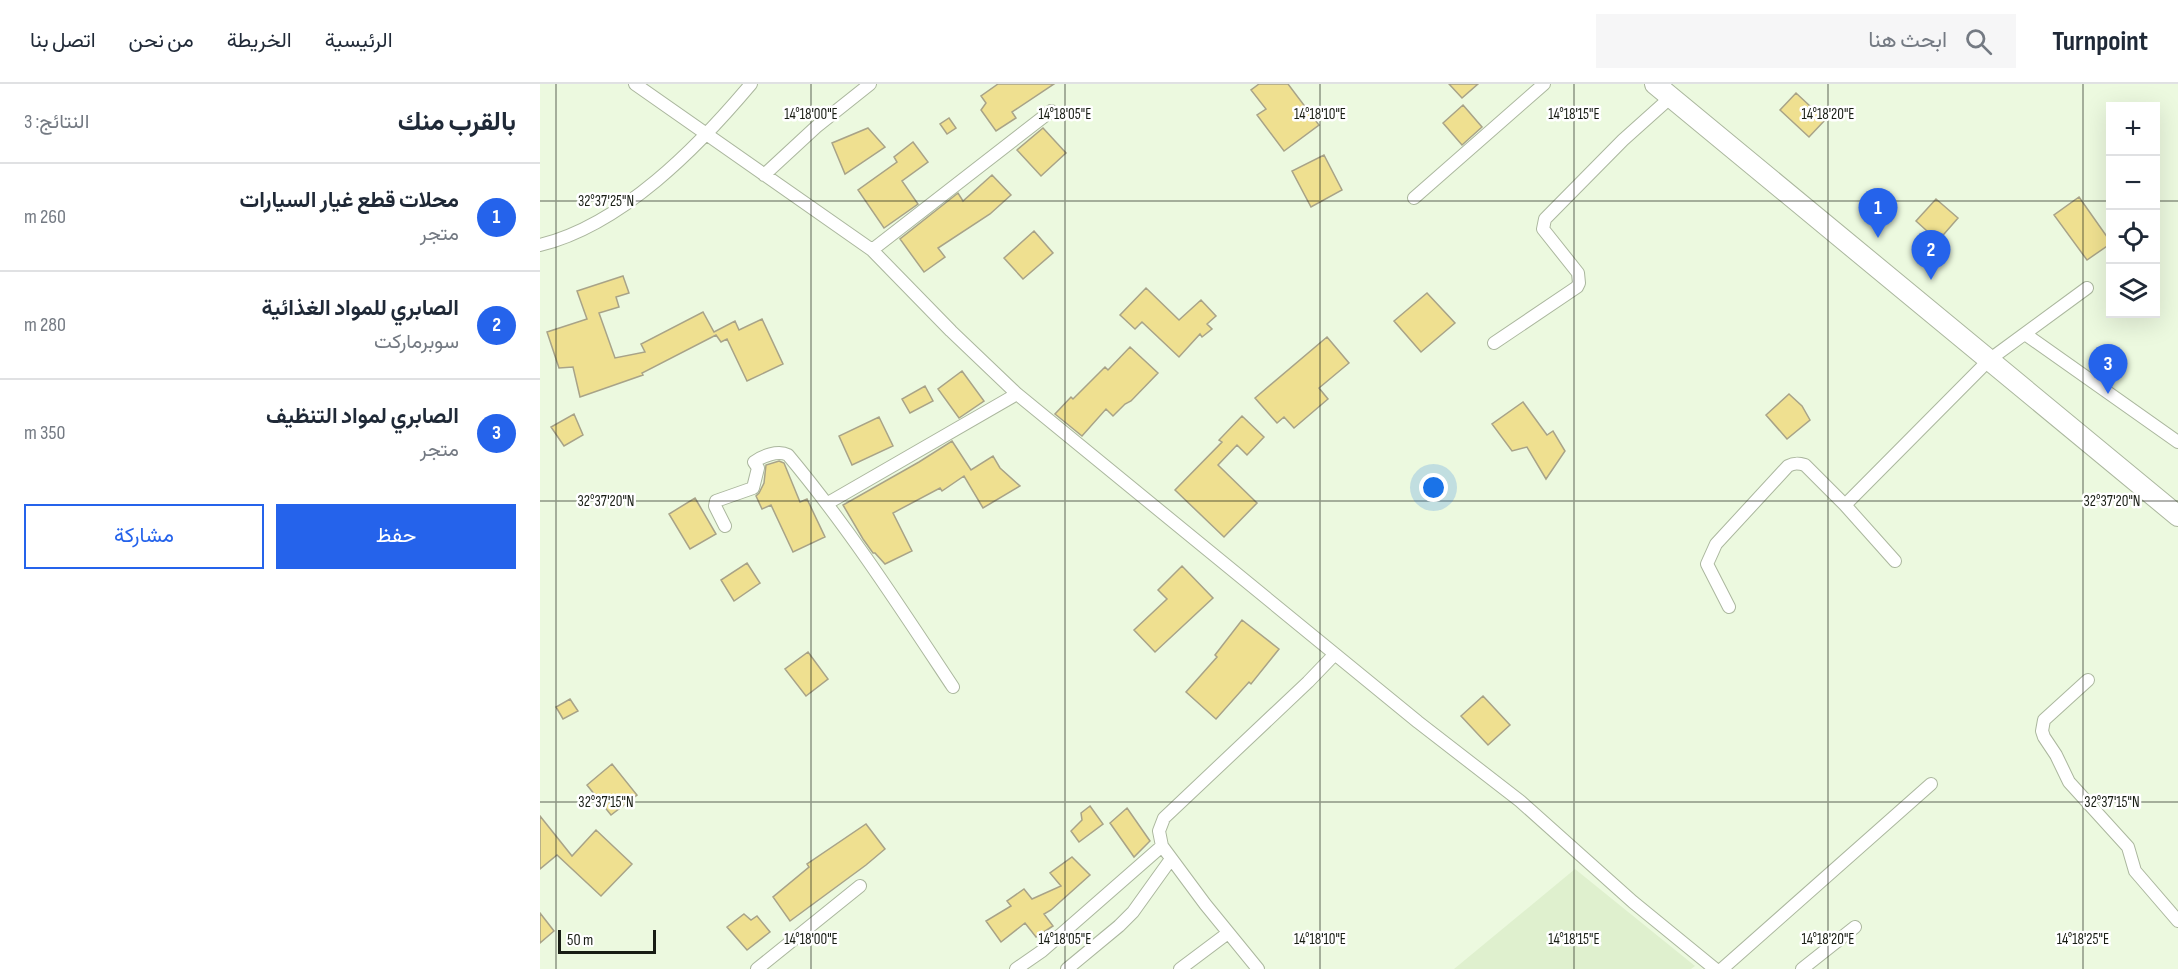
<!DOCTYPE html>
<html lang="ar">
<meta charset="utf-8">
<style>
:root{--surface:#fff;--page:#f6f6f7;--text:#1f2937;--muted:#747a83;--line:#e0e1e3;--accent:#2563eb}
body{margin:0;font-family:"Sofia Sans Condensed",Vazirmatn,sans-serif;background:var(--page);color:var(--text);direction:rtl}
.controls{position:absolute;right:18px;top:18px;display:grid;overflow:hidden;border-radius:0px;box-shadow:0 6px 24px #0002}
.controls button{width:54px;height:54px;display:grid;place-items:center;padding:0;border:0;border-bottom:2px solid var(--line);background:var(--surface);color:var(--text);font:30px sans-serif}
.scale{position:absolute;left:18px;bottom:15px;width:98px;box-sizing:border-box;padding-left:6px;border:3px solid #181d14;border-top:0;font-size:16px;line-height:21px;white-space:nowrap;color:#181d14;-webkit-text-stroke:4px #fff;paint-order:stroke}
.you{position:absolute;left:894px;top:404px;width:21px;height:21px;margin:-15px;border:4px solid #fff;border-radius:50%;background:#1a73e8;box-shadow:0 0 0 9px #1a73e833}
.badge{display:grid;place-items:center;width:39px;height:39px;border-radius:50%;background:var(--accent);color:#fff;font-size:20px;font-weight:700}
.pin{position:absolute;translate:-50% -50px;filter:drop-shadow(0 2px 3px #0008)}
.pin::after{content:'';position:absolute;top:32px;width:21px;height:18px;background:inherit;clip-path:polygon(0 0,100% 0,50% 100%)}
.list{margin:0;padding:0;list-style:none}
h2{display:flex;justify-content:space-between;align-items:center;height:78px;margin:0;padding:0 24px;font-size:26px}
h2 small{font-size:20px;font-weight:400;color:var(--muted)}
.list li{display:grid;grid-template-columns:39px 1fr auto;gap:18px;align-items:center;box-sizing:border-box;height:108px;padding:0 24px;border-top:2px solid var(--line)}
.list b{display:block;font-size:22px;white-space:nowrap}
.list p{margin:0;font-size:20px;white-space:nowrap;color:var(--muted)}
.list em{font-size:20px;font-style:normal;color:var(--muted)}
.actions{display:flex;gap:12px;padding:18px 24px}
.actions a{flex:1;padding:14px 0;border:2px solid var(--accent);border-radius:0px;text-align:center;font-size:21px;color:var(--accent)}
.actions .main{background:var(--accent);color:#fff}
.icon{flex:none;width:33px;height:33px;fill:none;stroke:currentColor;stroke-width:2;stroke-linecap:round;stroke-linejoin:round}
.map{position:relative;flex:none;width:1638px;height:885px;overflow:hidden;direction:ltr}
header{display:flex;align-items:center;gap:36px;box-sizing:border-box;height:84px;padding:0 30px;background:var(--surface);border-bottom:2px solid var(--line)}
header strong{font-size:28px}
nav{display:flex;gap:33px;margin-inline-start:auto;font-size:21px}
.search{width:420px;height:54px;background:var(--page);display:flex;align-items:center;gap:15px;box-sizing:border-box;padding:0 21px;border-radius:0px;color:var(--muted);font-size:22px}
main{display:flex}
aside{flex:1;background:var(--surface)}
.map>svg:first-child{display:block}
.built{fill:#dff0ce}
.building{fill:#efe090;stroke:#a8a388;stroke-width:1.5}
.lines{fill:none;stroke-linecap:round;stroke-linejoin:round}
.minor-casing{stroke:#abb79e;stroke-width:14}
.primary-casing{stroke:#abb79e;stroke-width:22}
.minor{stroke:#fff;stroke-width:12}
.primary{stroke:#fff;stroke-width:20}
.ticks{fill:none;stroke:#181d14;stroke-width:1.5;stroke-opacity:0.45}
.ticks-label{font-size:15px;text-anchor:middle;fill:#181d14;stroke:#fff;stroke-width:5;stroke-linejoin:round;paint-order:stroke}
</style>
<header>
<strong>Turnpoint</strong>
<div class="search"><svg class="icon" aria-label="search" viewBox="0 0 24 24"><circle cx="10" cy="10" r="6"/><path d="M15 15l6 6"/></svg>ابحث هنا</div>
<nav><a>الرئيسية</a><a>الخريطة</a><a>من نحن</a><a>اتصل بنا</a></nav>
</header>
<main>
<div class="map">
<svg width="1638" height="885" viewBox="0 0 1638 885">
<rect width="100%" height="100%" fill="#ecf9df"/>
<path class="built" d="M1035,785l120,97 -4,3h-237z"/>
<path class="building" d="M458,0h56l-42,28 4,6 -20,13 -15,-21 5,-7 -5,-7z
M719,0h29l31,41 -35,26 -27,-36 9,-6 -15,-19z
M909,0h29l-16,14z
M1256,9l29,27 -16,17 -29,-27z
M923,21l19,22 -20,18 -19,-22z
M409,34l7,10 -9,6 -7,-10z
M328,44l17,19 -40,27 -13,-31z
M503,44l23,25 -25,23 -24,-26z
M373,58l15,20 -26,19 16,23 -34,24 -26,-38 39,-28 -3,-5z
M784,71l18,35 -31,17 -19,-36z
M452,91l19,20 -21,19 -52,34 7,9 -21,15 -24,-33 58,-46 5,8z
M1539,113l31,44v3l-23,16 -33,-45z
M1396,115l22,19 -20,23 -22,-20z
M494,147l19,22 -30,26 -19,-21z
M83,192l6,17 -13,4 3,10 -20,6 16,45 30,-6 -4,-8 62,-32 11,20 21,-11 4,9 23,-11 21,45 -36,17 -20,-42 -6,3 -5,-7 -74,38 1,2 -63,22 -7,-30 -14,1 -12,-36 40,-13 -10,-28z
M606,204l33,32 22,-20 15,16 -9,8 5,5 -10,8 -2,-3 -21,23 -37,-35 -7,7 -15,-14z
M887,209l28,30 -34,29 -27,-31z
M787,253l22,26 -30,25 9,11 -34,29 -10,-11 -7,6 -22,-25z
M590,263l28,26 -27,28 -6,3 -12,12 -7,-7 -24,27 -27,-22 16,-17 2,2 32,-32 3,3z
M422,287l22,30 -25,17 -21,-29z
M385,302l8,15 -23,12 -8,-14z
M1249,310l13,12 8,14 -23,19 -21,-24z
M983,318l24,33 6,-4 12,20 -19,28 -19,-32 -15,4 -20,-27z
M34,330l9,21 -19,11 -13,-19z
M702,332l22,21 -17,18 -10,-10 -19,20 39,38 -33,34 -49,-47 47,-48 -3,-2z
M339,333l14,29 -41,19 -13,-29z
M412,357l19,29 22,-14 7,12 20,18 -37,22 -19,-32 -22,15 -2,-3 -47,25 19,38 -27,13 -10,-11h-2l-10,-14 -20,-34 76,-43z
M239,377l5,2 16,39 7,-3 18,38 -32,15 -22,-47 -9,4 -6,-13 3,-3 5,-10 2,-18z
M155,414l21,36 -26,15 -21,-35z
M207,479l13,20 -26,18 -13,-21z
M642,482l31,32 -58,54 -21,-22 33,-31 -9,-9z
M702,536l37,29 -28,35 -2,-2 -33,37 -30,-27 31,-35 -2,-2z
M268,568l20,27 -22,17 -21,-27z
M943,612l27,29 -22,20 -27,-29z
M30,615l8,12 -15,8 -7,-12z
M72,680l25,31 -26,20 -24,-30z
M550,722l13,18 -24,18 -8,-11 11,-11 -1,-7z
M587,724l23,33 -16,16 -24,-34z
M0,732l32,40 24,-26 36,34 -31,32 -44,-41 -17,14z
M326,740l19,25 -19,16 -76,56 -17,-24 36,-30 -2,-3z
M532,773l18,18 -39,35 -7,4 9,12 -17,11 -11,-14 -24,19 -15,-21 25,-15 -4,-5 17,-12 8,10 29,-13 -11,-13z
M0,829l14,18 -14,12z
M204,830l7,6 6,-4 13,16 -23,18 -20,-23z"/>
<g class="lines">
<g class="minor-casing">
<path id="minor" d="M95,0l237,166 79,81 66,63 401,328 102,79 113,101 82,67
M224,91l52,-48 54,-43
M874,114l130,-114
M0,161c82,-20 158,-98 211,-161
M332,166l179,-139
M1485,250l153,108
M954,259l83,-56 2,-4 -1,-10 -35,-44 2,-10 78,-79 48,-43
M288,419l189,-109
M1305,421l144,-145 98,-72
M185,442l-10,-20 1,-5 37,-13 5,-20 -4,-6c8,-6 24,-12 34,-7 61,73 112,152 165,232
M1189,523l-22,-43 9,-20 72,-78c6,-3 10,-3 17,-1l40,40 50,56
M1548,596l-44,40 -2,11 2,6 12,18 13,27 59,65 7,24 43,50
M217,885l103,-83
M476,885l26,-18 120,-105
M527,885l52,-43 14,-14 38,-53
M640,885l48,-36
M718,885l-53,-65 -43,-58 -3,-15 5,-13 144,-136 27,-28
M1182,885l209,-185
M1262,885l53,-42"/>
</g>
<g class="primary-casing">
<path id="primary" d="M1115,0l523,432"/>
</g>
<use href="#minor" class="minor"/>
<use href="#primary" class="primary"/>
</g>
<path class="ticks" d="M16,0v885M271,0v885M525,0v885M780,0v885M1034,0v885M1288,0v885M1543,0v885M0,117h1570M1616,117h22M0,417h1638M0,718h1638"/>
<g class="ticks-label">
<text x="271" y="35">14°18'00"E</text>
<text x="525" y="35">14°18'05"E</text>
<text x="780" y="35">14°18'10"E</text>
<text x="1034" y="35">14°18'15"E</text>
<text x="1288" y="35">14°18'20"E</text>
<text x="66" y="122">32°37'25"N</text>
<text x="66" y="422">32°37'20"N</text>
<text x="1572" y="422">32°37'20"N</text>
<text x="66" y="723">32°37'15"N</text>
<text x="1572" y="723">32°37'15"N</text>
<text x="271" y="860">14°18'00"E</text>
<text x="525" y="860">14°18'05"E</text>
<text x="780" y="860">14°18'10"E</text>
<text x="1034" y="860">14°18'15"E</text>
<text x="1288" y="860">14°18'20"E</text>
<text x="1543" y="860">14°18'25"E</text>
</g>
</svg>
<div class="controls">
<button>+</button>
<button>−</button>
<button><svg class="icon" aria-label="locate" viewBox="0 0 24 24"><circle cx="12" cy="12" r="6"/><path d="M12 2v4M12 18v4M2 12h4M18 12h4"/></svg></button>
<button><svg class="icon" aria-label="layers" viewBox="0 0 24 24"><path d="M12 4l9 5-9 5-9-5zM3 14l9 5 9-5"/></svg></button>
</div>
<div class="scale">50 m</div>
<div class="you"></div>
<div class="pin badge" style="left:1338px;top:154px">1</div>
<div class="pin badge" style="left:1391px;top:196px">2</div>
<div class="pin badge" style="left:1568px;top:310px">3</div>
</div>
<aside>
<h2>بالقرب منك<small>النتائج: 3</small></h2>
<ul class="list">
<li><span class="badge">1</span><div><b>محلات قطع غيار السيارات</b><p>متجر</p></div><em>260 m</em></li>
<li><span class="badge">2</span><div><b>الصابري للمواد الغذائية</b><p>سوبرماركت</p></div><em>280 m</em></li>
<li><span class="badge">3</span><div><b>الصابري لمواد التنظيف</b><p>متجر</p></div><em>350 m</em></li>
</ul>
<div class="actions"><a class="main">حفظ</a><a>مشاركة</a></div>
</aside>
</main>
